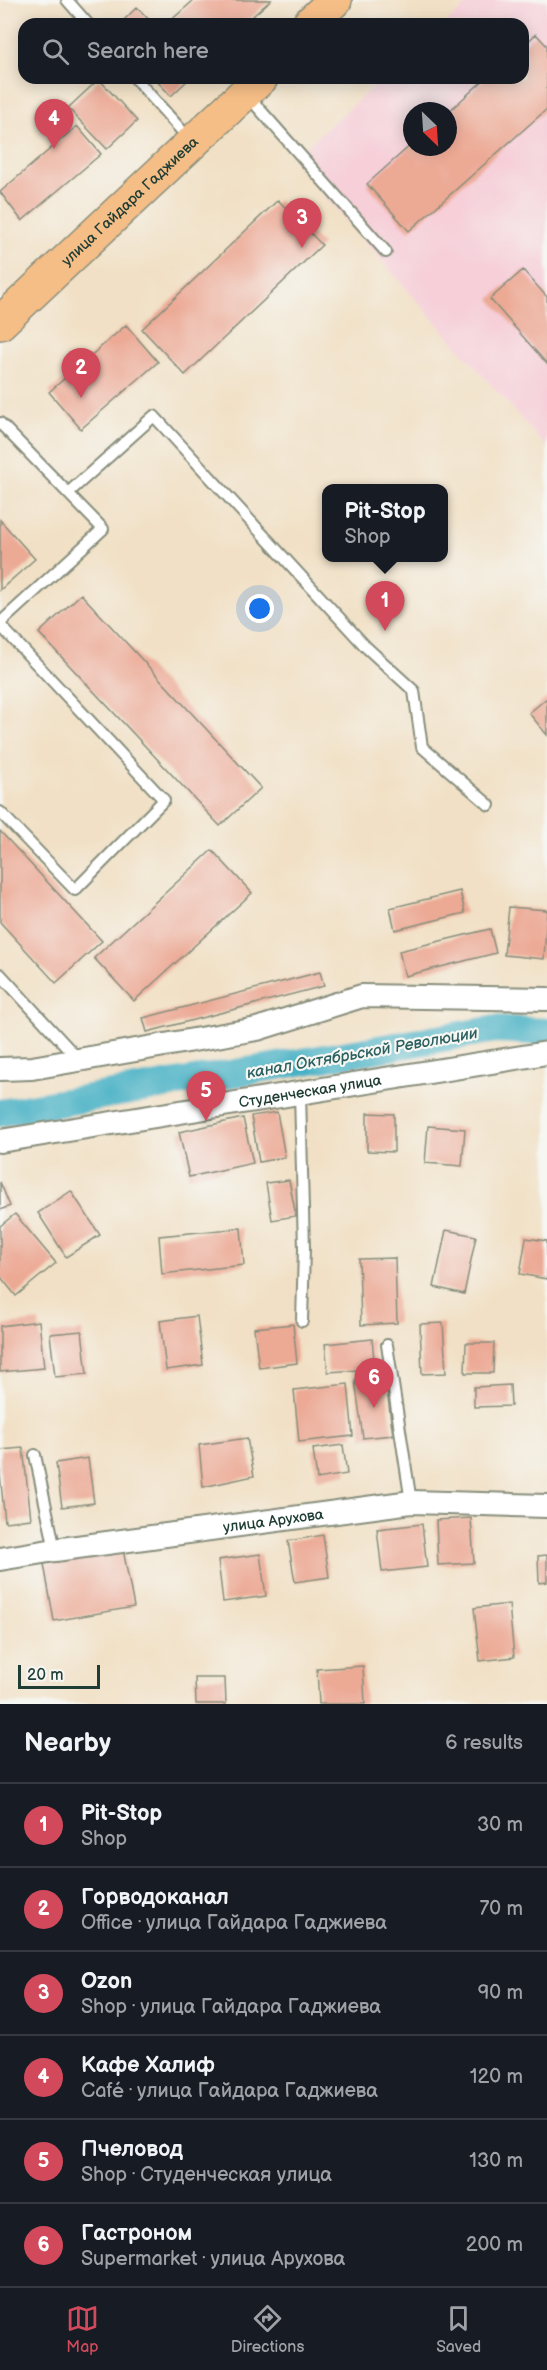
<!DOCTYPE html>
<meta charset="utf-8">
<style>
:root{--surface:#171b24;--page:#20242c;--text:#f1f3f6;--muted:#9ea1a6;--line:#363941;--accent:#d1495b}
body{margin:0;font-family:"Balsamiq Sans",sans-serif;background:var(--page);color:var(--text)}
.compass{position:absolute;left:403px;top:102px;width:54px;height:54px;border-radius:50%;background:var(--surface);box-shadow:0 3px 15px #0003;rotate:155deg}
.scale{position:absolute;left:18px;bottom:15px;width:82px;box-sizing:border-box;padding-left:6px;border:3px solid #1f3d34;border-top:0;font-size:16px;line-height:21px;white-space:nowrap;color:#1f3d34;-webkit-text-stroke:4px #f6f6f2;paint-order:stroke}
.you{position:absolute;left:260px;top:609px;width:21px;height:21px;margin:-15px;border:4px solid #fff;border-radius:50%;background:#1a73e8;box-shadow:0 0 0 9px #1a73e833}
.badge{display:grid;place-items:center;width:39px;height:39px;border-radius:50%;background:var(--accent);color:#fff;font-size:20px;font-weight:700}
.pin{position:absolute;translate:-50% -50px;filter:drop-shadow(0 2px 3px #0008)}
.pin::after{content:'';position:absolute;top:32px;width:21px;height:18px;background:inherit;clip-path:polygon(0 0,100% 0,50% 100%)}
.popup{position:absolute;left:322px;top:484px;width:126px;height:78px;box-sizing:border-box;display:grid;place-content:center;border-radius:12px;background:var(--surface);filter:drop-shadow(0 2px 4px #0005);font-size:20px;white-space:nowrap;color:var(--muted)}
.popup b{font-size:22px;color:var(--text)}
.popup::after{content:'';position:absolute;left:50%;top:100%;margin-left:-12px;border:12px solid transparent;border-top-color:var(--surface)}
.list{margin:0;padding:0;list-style:none}
h2{display:flex;justify-content:space-between;align-items:center;height:78px;margin:0;padding:0 24px;font-size:26px}
h2 small{font-size:20px;font-weight:400;color:var(--muted)}
.list li{display:grid;grid-template-columns:39px 1fr auto;gap:18px;align-items:center;box-sizing:border-box;height:84px;padding:0 24px;border-top:2px solid var(--line)}
.list b{display:block;font-size:22px;white-space:nowrap}
.list p{margin:0;font-size:20px;white-space:nowrap;color:var(--muted)}
.list em{font-size:20px;font-style:normal;color:var(--muted)}
.icon{flex:none;width:33px;height:33px;fill:none;stroke:currentColor;stroke-width:2;stroke-linecap:round;stroke-linejoin:round}
.map{position:relative;flex:none;width:547px;height:1704px;overflow:hidden}
.search{position:absolute;background:var(--surface);box-shadow:0 3px 15px #0003;left:18px;right:18px;top:18px;height:66px;display:flex;align-items:center;gap:15px;box-sizing:border-box;padding:0 21px;border-radius:18px;color:var(--muted);font-size:22px}
.sheet{height:582px;background:var(--surface)}
nav{display:flex;justify-content:space-around;align-items:center;box-sizing:border-box;height:84px;border-top:2px solid var(--line);background:var(--surface);font-size:16px;color:var(--muted)}
nav a{display:grid;justify-items:center;gap:3px}
nav .on{color:var(--accent)}
.map>svg:first-child{display:block}
.built{fill:#f6cfd9;fill-rule:evenodd}
.lines{fill:none;stroke-linecap:round;stroke-linejoin:round}
.canal{stroke:#46b1c5;stroke-width:28}
.building{fill:#eca994}
.lane-casing{stroke:#888e7c;stroke-width:14}
.street-casing{stroke:#888e7c;stroke-width:26}
.primary-casing{stroke:#888e7c;stroke-width:36}
.lane{stroke:#fff;stroke-width:10}
.street{stroke:#fff;stroke-width:22}
.primary{stroke:#f6be87;stroke-width:33}
.labels{text-anchor:middle;stroke-width:4.5;stroke-linejoin:round;paint-order:stroke}
.street-label{font-size:15px;fill:#1f3d34;stroke:#f6f6f2}
.water-label{font-size:16px;font-style:italic;fill:#2b6060;stroke:#f6f6f2}
</style>
<div class="map">
<svg width="547" height="1704" viewBox="0 0 547 1704">
<rect width="100%" height="100%" fill="#f6f6f2"/>
<filter id="ink" filterUnits="userSpaceOnUse"><feTurbulence type="fractalNoise" baseFrequency=".0167" numOctaves="2"/><feDisplacementMap in="SourceGraphic" scale="12" xChannelSelector="R" yChannelSelector="G"/><feConvolveMatrix kernelMatrix="1 2 1 2 8 2 1 2 1" color-interpolation-filters="sRGB"/></filter>
<filter id="wash" filterUnits="userSpaceOnUse"><feTurbulence type="fractalNoise" baseFrequency=".008" numOctaves="4" result="noise"/><feDisplacementMap in="SourceGraphic" scale="24" xChannelSelector="R" yChannelSelector="G"/><feGaussianBlur stdDeviation="1.35" result="paint"/><feColorMatrix in="noise" values="0 0 0 0 0 0 0 0 0 0 0 0 0 0 0 0 0 1.4 0 .05"/><feComposite in="paint" operator="in"/></filter>
<g filter="url(#wash)">
<rect width="100%" height="100%" fill="#f1e0c5"/>
<path class="built" d="M472,0h75v448l-255,-289 91,-81h140v-54h-78zM412,111h36v36h-36z"/>
<g class="lines">
<path class="canal" d="M0,1113l496,-84 51,3"/>
</g>
<g id="blocks">
<path class="building" d="M194,0h77l-27,24h-77z
M137,7l16,17h-33z
M536,34l11,12v63l-138,122 -42,-47 45,-40v3h36v-35l38,-34h37v-32z
M154,78h36l-19,18z
M99,79l38,42 -30,28 -39,-41z
M77,126l24,28 -79,67 -22,-29z
M278,200l44,45 -137,130 -43,-46z
M523,270l24,27v67l-57,-65z
M126,325l32,37 -77,67 -32,-37z
M0,520l35,39 -35,31z
M81,594l180,194 -41,38 -181,-193z
M547,698v37l-18,-22z
M0,831l102,110 -46,42 -56,-61z
M212,850l40,43 -118,108 -40,-43z
M460,891l5,22 -70,17 -5,-22z
M509,907l38,3 -3,49 -40,-4z
M490,929l6,24 -91,23 -6,-25z
M320,972l4,14 -177,46 -4,-14z
M277,1112l8,45 -26,5 -8,-46z
M367,1113l27,1v38l-27,-1z
M243,1118l10,45 -64,14 -10,-45z
M428,1126l37,3 -3,37 -37,-3z
M289,1180l7,36 -24,4 -6,-37z
M0,1182l10,24 -10,4z
M71,1191l29,44 -34,22 -28,-44z
M15,1214l41,49 -40,33 -16,-20v-50z
M241,1228l3,37 -82,9 -3,-38z
M446,1230l30,6 -12,58 -30,-7z
M526,1238l21,3v38l-27,-5z
M395,1258l2,65 -36,2 -2,-66z
M197,1316l6,49 -37,5 -6,-49z
M39,1321l5,47 -44,4v-46z
M443,1323l3,50 -24,1 -2,-50z
M293,1324l4,39 -38,5 -5,-40z
M82,1331l5,43 -32,3 -5,-43z
M372,1339l3,30 -47,3 -3,-28z
M466,1343h28l-1,30h-28z
M385,1376l8,59 -30,3 -8,-58z
M348,1384l5,52 -54,6 -5,-52z
M510,1385l1,21 -37,1v-20z
M247,1438l7,38 -51,11 -4,-42z
M343,1445l4,29 -30,5 -4,-30z
M23,1448l8,71 -26,3 -5,-48v-24z
M88,1458l6,45 -32,4 -6,-44z
M471,1518l3,45 -36,2 -2,-45z
M422,1524l5,43 -45,5 -5,-43z
M323,1535l6,42 -34,5 -7,-41z
M123,1549l11,58 -80,14 -10,-57z
M260,1554l6,42 -43,6 -5,-42z
M547,1555v27l-8,1 -1,-27z
M509,1604l5,53 -34,4 -6,-53z
M363,1666l2,38h-46l-2,-35z
M195,1678h30l1,26h-30z"/>
</g>
</g>
<g filter="url(#ink)">
<use href="#blocks" fill-opacity="0" stroke="#888e7c" stroke-width="1.5"/>
<g class="lines">
<g class="lane-casing">
<path id="lane" d="M67,0l21,24
M135,78l55,62
M247,95l139,157
M0,423l103,106 -103,94
M68,493l86,-77 212,231 48,44 8,56 67,58
M0,625l164,175 -89,90 -75,-78
M0,974l79,86
M300,1093l4,156 -2,72
M387,1345l24,157
M35,1455l20,95"/>
</g>
<g class="street-casing">
<g id="street">
<path d="M0,1069l32,-1 225,-39 105,-33 185,3"/>
<path id="s1" d="M0,1141l547,-88"/>
<path id="s2" d="M0,1559l55,-9 356,-48 136,4"/>
</g>
</g>
<g class="primary-casing">
<g id="primary">
<path d="M309,24l26,-24"/>
<path id="s3" d="M0,323l261,-245"/>
</g>
</g>
<use href="#lane" class="lane"/>
<use href="#street" class="street"/>
<use href="#primary" class="primary"/>
</g>
</g>
<g class="labels">
<g class="street-label">
<text dy="5" stroke="none"><textPath href="#s3" startOffset="178">улица Гайдара Гаджиева</textPath></text>
<text dy="5" stroke="none"><textPath href="#s1" startOffset="314">Студенческая улица</textPath></text>
<text dy="5" stroke="none"><textPath href="#s2" startOffset="276">улица Арухова</textPath></text>
</g>
<g class="water-label">
<text transform="translate(362 1052) rotate(-10)" y="6">канал Октябрьской Революции</text>
</g>
</g>
</svg>
<svg class="compass" viewBox="-18 -18 36 36"><path d="M0-13l5 13h-10z" fill="#e53935"/><path d="M0 13l5-13h-10z" fill="#9ea1a6"/></svg>
<div class="scale">20 m</div>
<div class="you"></div>
<div class="pin badge" style="left:385px;top:631px">1</div>
<div class="popup"><b>Pit-Stop</b>Shop</div>
<div class="pin badge" style="left:81px;top:398px">2</div>
<div class="pin badge" style="left:302px;top:248px">3</div>
<div class="pin badge" style="left:54px;top:149px">4</div>
<div class="pin badge" style="left:206px;top:1121px">5</div>
<div class="pin badge" style="left:374px;top:1408px">6</div>
<div class="search"><svg class="icon" aria-label="search" viewBox="0 0 24 24"><circle cx="10" cy="10" r="6"/><path d="M15 15l6 6"/></svg>Search here</div>
</div>
<section class="sheet">
<h2>Nearby<small>6 results</small></h2>
<ul class="list">
<li><span class="badge">1</span><div><b>Pit-Stop</b><p>Shop</p></div><em>30 m</em></li>
<li><span class="badge">2</span><div><b>Горводоканал</b><p>Office · улица Гайдара Гаджиева</p></div><em>70 m</em></li>
<li><span class="badge">3</span><div><b>Ozon</b><p>Shop · улица Гайдара Гаджиева</p></div><em>90 m</em></li>
<li><span class="badge">4</span><div><b>Кафе Халиф</b><p>Café · улица Гайдара Гаджиева</p></div><em>120 m</em></li>
<li><span class="badge">5</span><div><b>Пчеловод</b><p>Shop · Студенческая улица</p></div><em>130 m</em></li>
<li><span class="badge">6</span><div><b>Гастроном</b><p>Supermarket · улица Арухова</p></div><em>200 m</em></li>
</ul>
</section>
<nav>
<a class="on"><svg class="icon" aria-label="map" viewBox="0 0 24 24"><path d="M3 6l6-2 6 2 6-2v14l-6 2-6-2-6 2zM9 4v14M15 6v14"/></svg>Map</a>
<a><svg class="icon" aria-label="directions" viewBox="0 0 24 24"><path d="M12 3l9 9-9 9-9-9zM9 14v-3h6M13 9l2 2-2 2"/></svg>Directions</a>
<a><svg class="icon" aria-label="saved" viewBox="0 0 24 24"><path d="M7 4h10v16l-5-4-5 4z"/></svg>Saved</a>
</nav>
